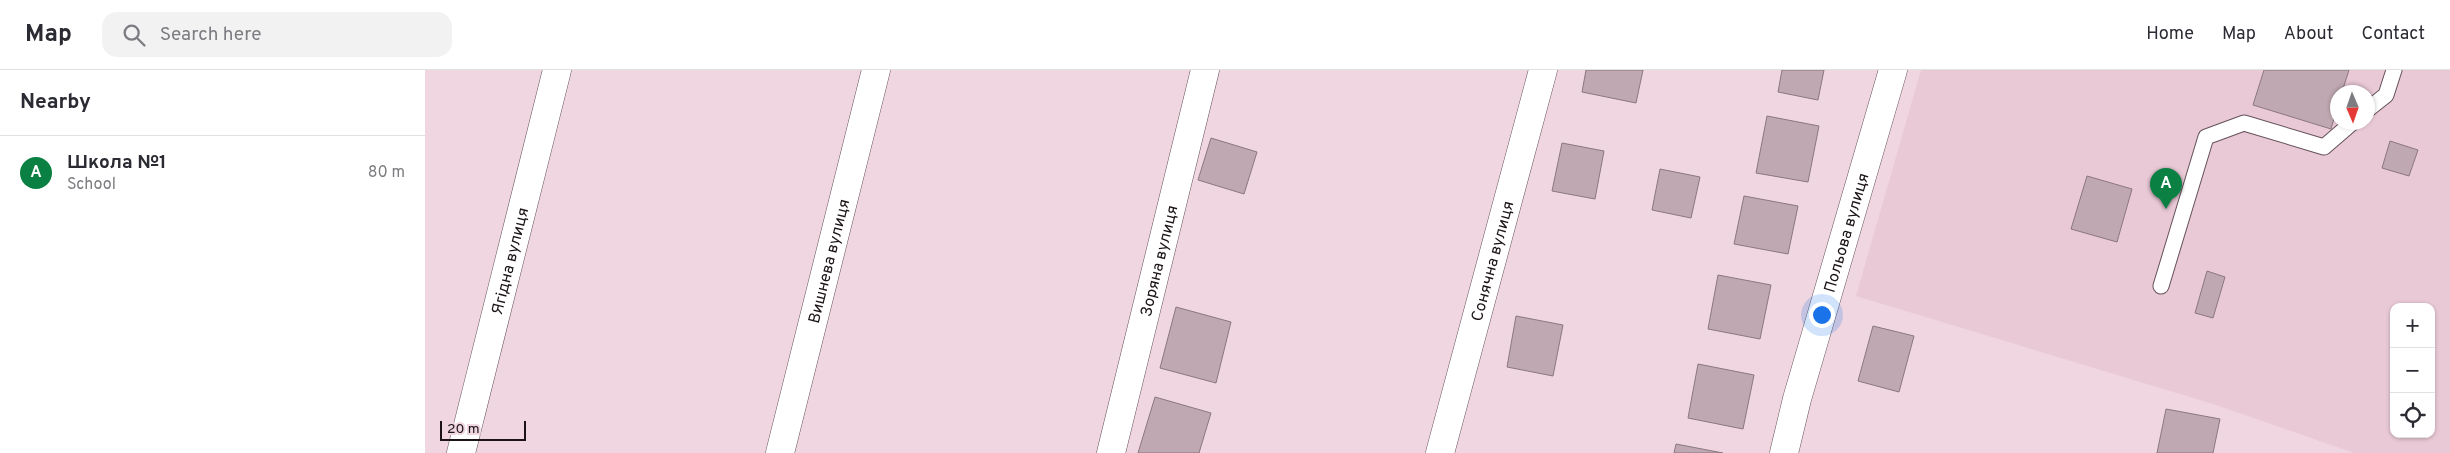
<!DOCTYPE html>
<meta charset="utf-8">
<style>
:root{--surface:#fff;--page:#f2f2f3;--text:#2b2b33;--muted:#7c7c81;--line:#e1e1e2;--accent:#0b8043}
body{margin:0;font-family:Overpass,sans-serif;background:var(--page);color:var(--text)}
.controls{position:absolute;right:15px;bottom:15px;display:grid;overflow:hidden;border-radius:10px;box-shadow:0 1px 4px #0004}
.controls button{width:45px;height:45px;display:grid;place-items:center;padding:0;border:0;border-bottom:1px solid var(--line);background:var(--surface);color:var(--text);font:25px sans-serif}
.compass{position:absolute;left:1905px;top:15px;width:45px;height:45px;border-radius:50%;background:var(--surface);box-shadow:0 1px 4px #0004;rotate:178deg}
.scale{position:absolute;left:15px;bottom:12px;width:86px;box-sizing:border-box;padding-left:5px;border:2px solid #1b1316;border-top:0;font-size:14px;line-height:18px;white-space:nowrap;color:#1b1316;-webkit-text-stroke:4px #efd6e0;paint-order:stroke}
.you{position:absolute;left:1396px;top:244px;width:18px;height:18px;margin:-12px;border:4px solid #fff;border-radius:50%;background:#1a73e8;box-shadow:0 0 0 8px #1a73e833}
.badge{display:grid;place-items:center;width:32px;height:32px;border-radius:50%;background:var(--accent);color:#fff;font-size:16px;font-weight:700}
.pin{position:absolute;translate:-50% -41px;filter:drop-shadow(0 1px 2px #0008)}
.pin::after{content:'';position:absolute;top:26px;width:18px;height:15px;background:inherit;clip-path:polygon(0 0,100% 0,50% 100%)}
.list{margin:0;padding:0;list-style:none}
h2{display:flex;justify-content:space-between;align-items:center;height:65px;margin:0;padding:0 20px;font-size:21px}
h2 small{font-size:16px;font-weight:400;color:var(--muted)}
.list li{display:grid;grid-template-columns:32px 1fr auto;gap:15px;align-items:center;box-sizing:border-box;height:75px;padding:0 20px;border-top:1px solid var(--line)}
.list b{display:block;font-size:19px;white-space:nowrap}
.list p{margin:0;font-size:16px;white-space:nowrap;color:var(--muted)}
.list em{font-size:16px;font-style:normal;color:var(--muted)}
.icon{flex:none;width:28px;height:28px;fill:none;stroke:currentColor;stroke-width:2;stroke-linecap:round;stroke-linejoin:round}
.map{position:relative;flex:none;width:2025px;height:383px;overflow:hidden}
header{display:flex;align-items:center;gap:30px;box-sizing:border-box;height:70px;padding:0 25px;background:var(--surface);border-bottom:1px solid var(--line)}
header strong{font-size:24px}
nav{display:flex;gap:28px;margin-inline-start:auto;font-size:18px}
.search{width:350px;height:45px;background:var(--page);display:flex;align-items:center;gap:12px;box-sizing:border-box;padding:0 18px;border-radius:15px;color:var(--muted);font-size:19px}
main{display:flex}
aside{flex:1;background:var(--surface)}
.map>svg:first-child{display:block}
.built{fill:#e9c9d6;fill-rule:evenodd}
.building{fill:#bfa8b1;stroke:#8c777f}
.lines{fill:none;stroke-linecap:round;stroke-linejoin:round}
.lane-casing{stroke:#655159;stroke-width:17}
.street-casing{stroke:#655159;stroke-width:29}
.lane{stroke:#fff;stroke-width:15}
.street{stroke:#fff;stroke-width:28}
.labels{text-anchor:middle;stroke-width:4.5;stroke-linejoin:round;paint-order:stroke}
.street-label{font-size:16px;fill:#1b1316;stroke:#efd6e0}
</style>
<header>
<strong>Map</strong>
<div class="search"><svg class="icon" aria-label="search" viewBox="0 0 24 24"><circle cx="10" cy="10" r="6"/><path d="M15 15l6 6"/></svg>Search here</div>
<nav><a>Home</a><a>Map</a><a>About</a><a>Contact</a></nav>
</header>
<main>
<aside>
<h2>Nearby<small></small></h2>
<ul class="list">
<li><span class="badge">A</span><div><b>Школа №1</b><p>School</p></div><em>80 m</em></li>
</ul>
</aside>
<div class="map">
<svg width="2025" height="383" viewBox="0 0 2025 383">
<rect width="100%" height="100%" fill="#efd6e0"/>
<path class="built" d="M1496,0h529v383h-96l-141,-49 -357,-108zM1912,22h30v30h-30zM1969,237h37v127h-37z"/>
<path class="building" d="M1161,0h57l-7,33 -54,-11z
M1357,0h42l-6,30 -40,-8z
M1839,0h85l-7,22h-5v16l-6,21 -78,-24z
M1342,46l52,10 -11,56 -52,-9z
M786,68l46,14 -13,42 -46,-14z
M1965,71l28,9 -9,26 -27,-8z
M1137,73l42,8 -9,48 -43,-8z
M1235,99l40,8 -9,41 -39,-8z
M1662,106l45,13 -15,53 -46,-13z
M1319,126l54,10 -10,48 -54,-10z
M1782,201l18,6 -12,41 -18,-5z
M1293,205l53,10 -11,54 -52,-10z
M751,237l55,15 -15,61 -56,-15z
M1091,246l47,9 -10,51 -46,-9z
M1448,256l41,10 -15,56 -41,-11z
M1273,294l56,11 -11,54 -55,-11z
M730,327l56,16 -12,40h-61z
M1741,339l54,10 -7,34h-56z
M1251,374l47,9h-49z"/>
<g class="lines">
<g class="lane-casing">
<path id="lane" d="M1942,40l19,-15 8,-25
M1736,216l45,-149 38,-14 80,24 29,-25"/>
</g>
<g class="street-casing">
<g id="street">
<path id="s1" d="M36,383l96,-383"/>
<path id="s2" d="M355,383l96,-383"/>
<path id="s3" d="M686,383l94,-383"/>
<path id="s4" d="M1015,383l103,-383"/>
<path id="s5" d="M1359,383l13,-54 96,-329"/>
</g>
</g>
<use href="#lane" class="lane"/>
<use href="#street" class="street"/>
</g>
<g class="labels">
<g class="street-label">
<text dy="6" stroke="none"><textPath href="#s5" startOffset="229">Польова вулиця</textPath></text>
<text dy="6" stroke="none"><textPath href="#s1" startOffset="198">Ягідна вулиця</textPath></text>
<text dy="6" stroke="none"><textPath href="#s2" startOffset="198">Вишнева вулиця</textPath></text>
<text dy="6" stroke="none"><textPath href="#s3" startOffset="198">Зоряна вулиця</textPath></text>
<text dy="6" stroke="none"><textPath href="#s4" startOffset="199">Сонячна вулиця</textPath></text>
</g>
</g>
</svg>
<div class="controls">
<button>+</button>
<button>−</button>
<button><svg class="icon" aria-label="locate" viewBox="0 0 24 24"><circle cx="12" cy="12" r="6"/><path d="M12 2v4M12 18v4M2 12h4M18 12h4"/></svg></button>
</div>
<svg class="compass" viewBox="-18 -18 36 36"><path d="M0-13l5 13h-10z" fill="#e53935"/><path d="M0 13l5-13h-10z" fill="#7c7c81"/></svg>
<div class="scale">20 m</div>
<div class="you"></div>
<div class="pin badge" style="left:1741px;top:139px">A</div>
</div>
</main>
